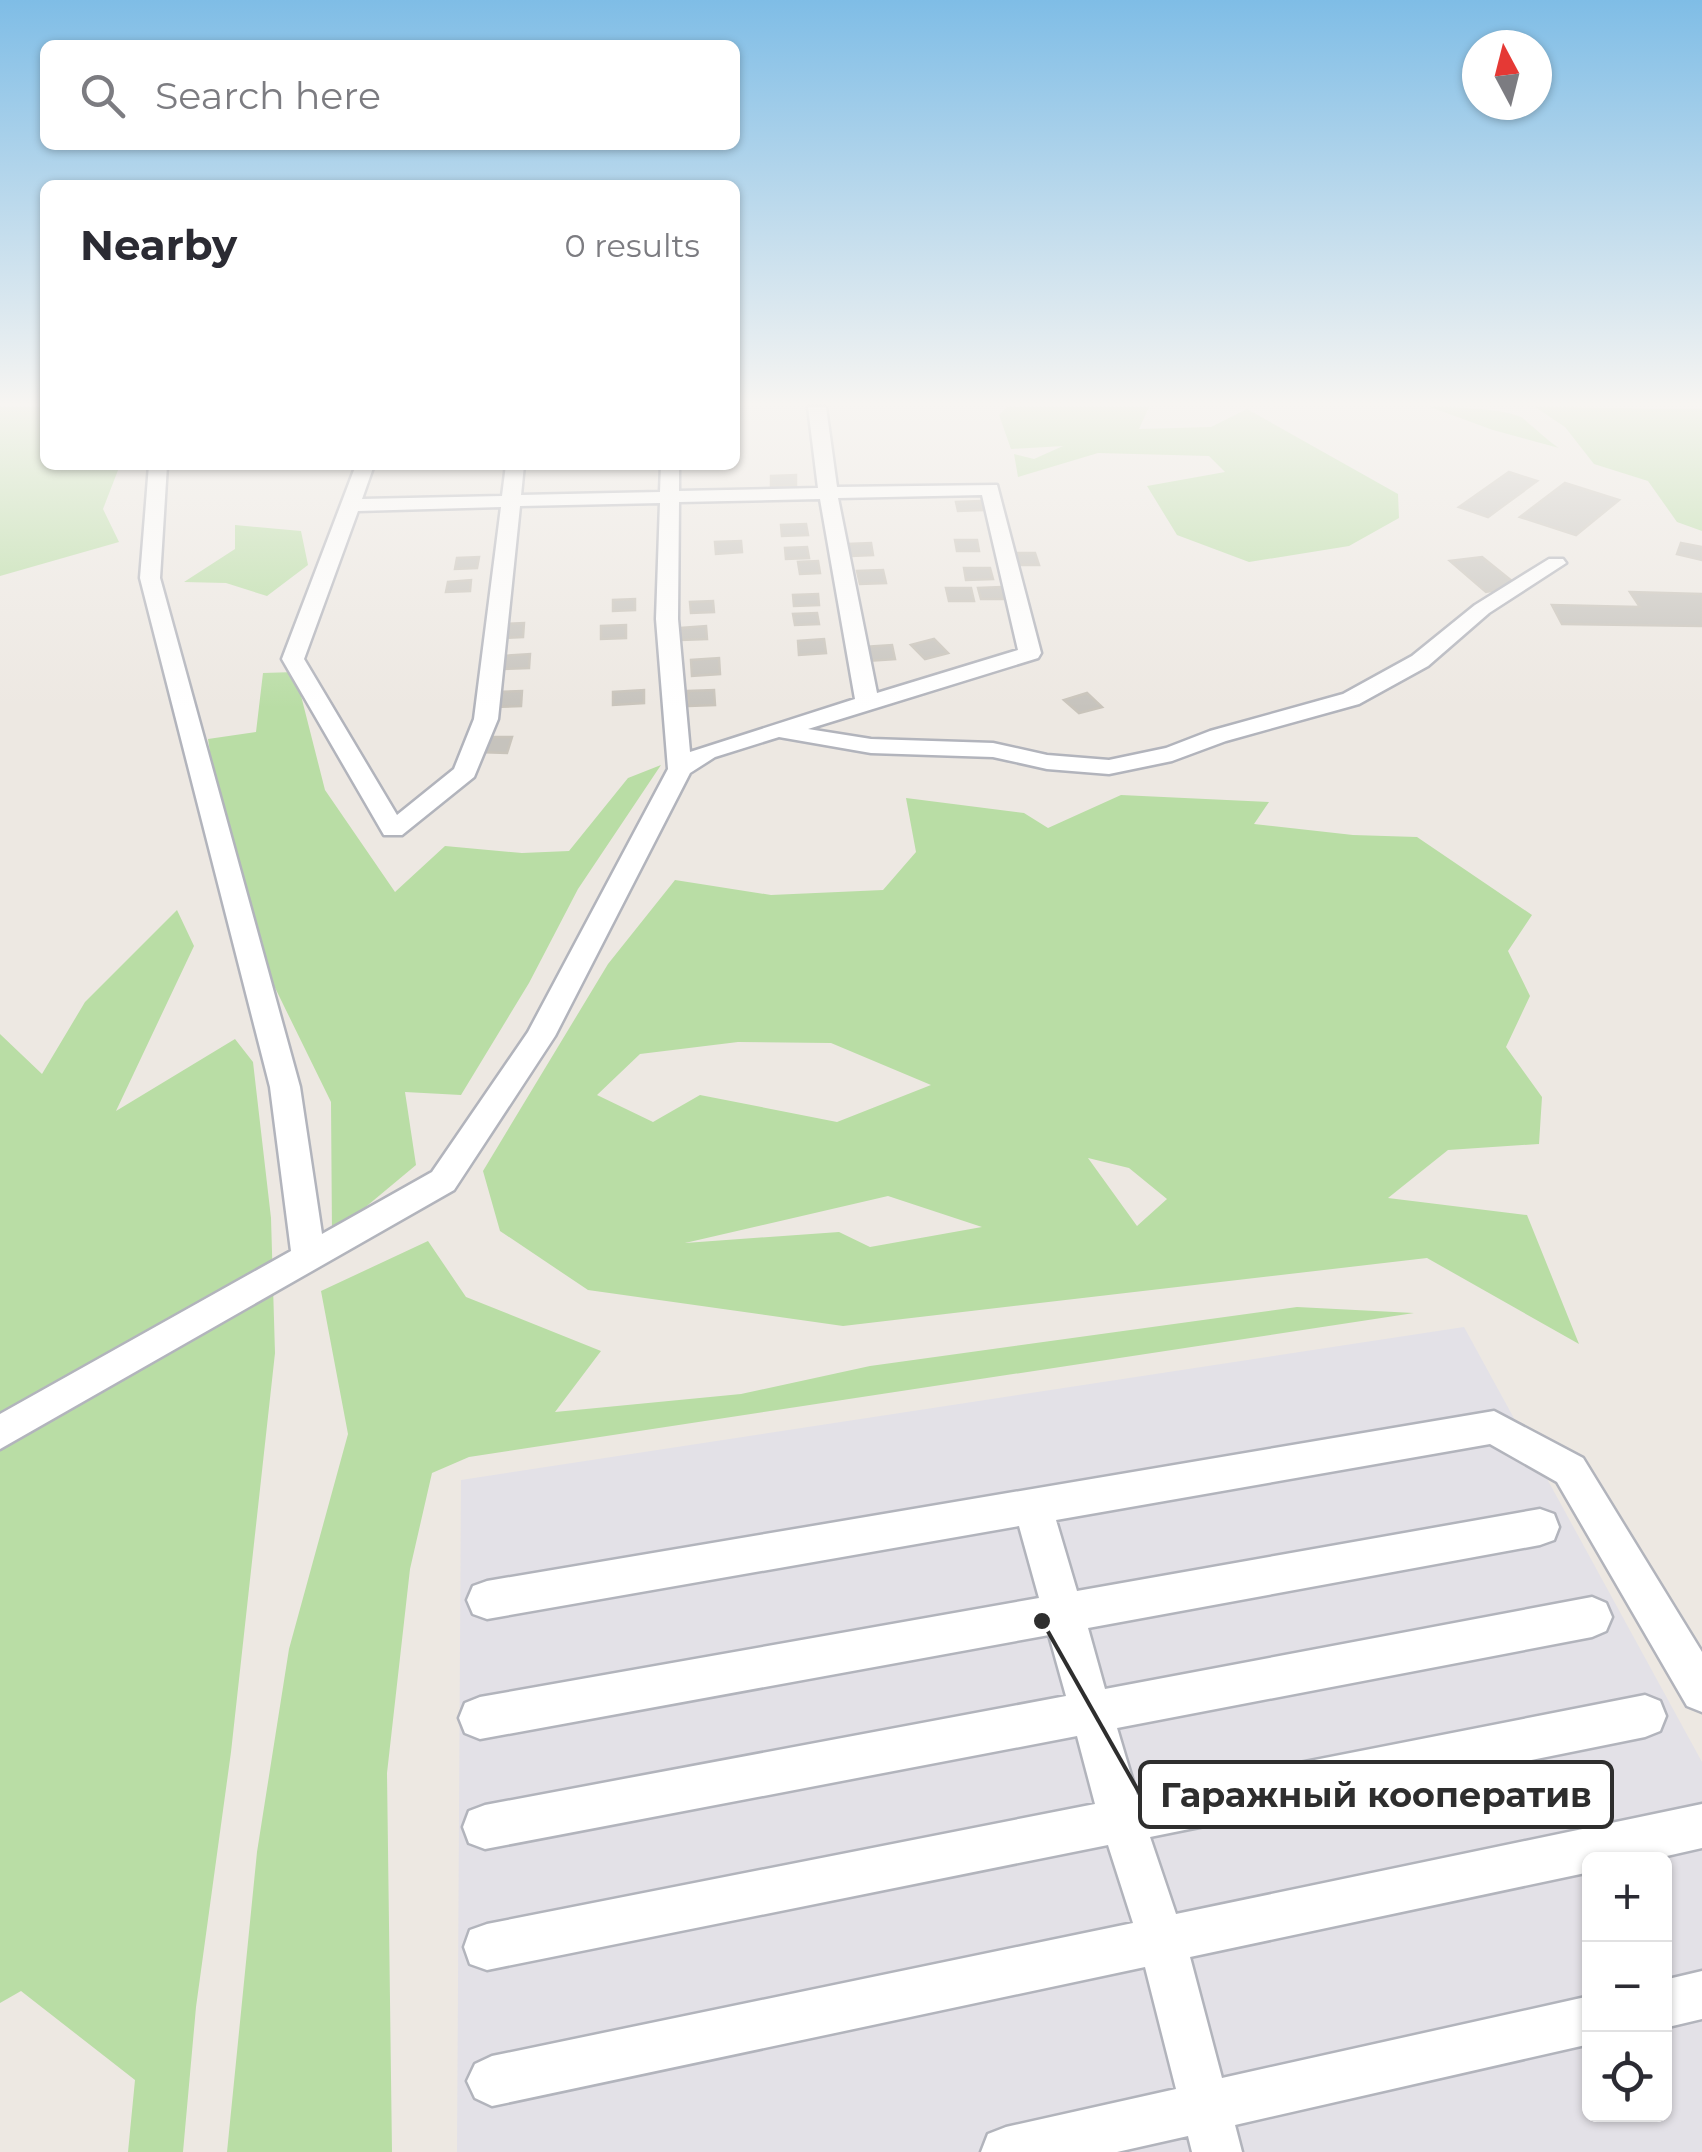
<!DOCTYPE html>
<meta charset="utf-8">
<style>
:root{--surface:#fff;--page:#f7f7f7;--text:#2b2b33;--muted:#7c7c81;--line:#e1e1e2}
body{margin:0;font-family:Montserrat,sans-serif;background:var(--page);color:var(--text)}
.controls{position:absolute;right:30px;bottom:30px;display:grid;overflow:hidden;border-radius:15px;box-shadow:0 2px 8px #0004}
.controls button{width:90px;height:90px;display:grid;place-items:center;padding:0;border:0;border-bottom:2px solid var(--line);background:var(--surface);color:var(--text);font:50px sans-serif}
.compass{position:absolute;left:1462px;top:30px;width:90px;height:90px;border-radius:50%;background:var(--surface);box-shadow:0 2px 8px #0004;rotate:353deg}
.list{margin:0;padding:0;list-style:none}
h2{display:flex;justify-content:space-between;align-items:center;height:130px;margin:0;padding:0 40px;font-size:42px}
h2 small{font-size:32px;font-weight:400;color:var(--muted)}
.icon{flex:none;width:55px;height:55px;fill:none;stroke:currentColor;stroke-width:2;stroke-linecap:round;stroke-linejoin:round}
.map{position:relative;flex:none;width:1702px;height:2152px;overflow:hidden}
.search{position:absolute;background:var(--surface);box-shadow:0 2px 8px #0004;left:40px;top:40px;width:700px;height:110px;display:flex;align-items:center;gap:25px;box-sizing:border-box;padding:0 35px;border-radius:15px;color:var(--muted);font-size:38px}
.panel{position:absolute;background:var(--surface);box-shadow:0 2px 8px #0004;left:40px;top:180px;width:700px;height:290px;border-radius:15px}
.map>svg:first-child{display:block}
.industrial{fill:#e3e1e7;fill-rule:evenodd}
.green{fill:#b9dda5;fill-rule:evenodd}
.building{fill:#c6c3bd;stroke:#c9c4bb;stroke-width:2.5}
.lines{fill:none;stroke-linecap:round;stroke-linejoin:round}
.minor-casing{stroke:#b2b4bc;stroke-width:5}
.minor{fill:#fff;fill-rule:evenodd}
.leader{fill:none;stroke:#2e2e2e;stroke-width:4}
.callout-dot{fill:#2e2e2e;stroke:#fff;stroke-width:4}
.callout{fill:#fff;stroke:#2e2e2e;stroke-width:4}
.callout-label{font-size:35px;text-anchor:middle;font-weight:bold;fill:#2e2e2e}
</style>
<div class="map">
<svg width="1702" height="2152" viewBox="0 0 1702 2152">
<rect width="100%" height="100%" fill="#ede8e2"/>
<path class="industrial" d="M1464,1327l238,435v390h-1245l4,-672zM1590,1860h74v254h-74z"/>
<path class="green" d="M0,407h45v58h75l-17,44 16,33 -119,34z
M1007,407h142l-10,22 72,-2 36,-18 151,85 1,24 -50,28 -100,16 -72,-27 -30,-49 78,-14 -16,-16 -111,-3 -80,24 -4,-23 20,5 29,-13 -52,3 -12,-34z
M1430,407c22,0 71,1 91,10 5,3 28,25 38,31l-66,-18z
M1535,407l167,2v122l-25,-9 -29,-41 -54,-17 -29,-37z
M235,525l66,6 7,34 -41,31 -41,-13 -42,-1 51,-33z
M295,672l30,118 70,102 50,-46 77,7 47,-2 59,-73 33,-13 -83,124 -49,94 -68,112 -56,-3 11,73 -84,70 -1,-133 -98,-200 -25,-163 48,-7 7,-59z
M1121,795l148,7 -15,22 99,11 64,2 115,78 -24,36 22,45 -24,51 36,50 -3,47 -91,6 -60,48 139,17 52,129 -152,-86 -584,68 -255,-36 -88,-59 -17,-60 125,-207 67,-84 96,15 112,-5 33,-38 -10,-54 118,15 24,15zM738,1042l93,1 100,42 -94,37 -137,-27 -47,27 -56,-27 43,-41zM1088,1158l41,10 38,31 -30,27zM888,1196l94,31 -112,20 -31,-15 -154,11z
M177,910l17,36 -78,165 119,-72 18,23 18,156 4,135 -44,399 -35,255 -13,145h-55l7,-72 -114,-89 -21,12v-969l42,40 43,-72z
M428,1241l38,56 135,54 -46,61 186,-18 129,-28 427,-59 117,6 -945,144 -37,16 -22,96 -23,204 5,379h-165l30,-300 32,-203 59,-215 -27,-143z"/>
<path class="building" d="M1509,472l28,9 -49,36 -29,-10z
M796,475v10l-25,1v-10z
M1565,483l54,17 -43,35 -56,-18z
M981,501l2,9 -25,1 -2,-9z
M806,524l2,11 -26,1 -1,-11z
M955,540h22l2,11h-22z
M741,541l1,11 -26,2 -1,-12z
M871,543l2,12 -22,1 -3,-12z
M1681,543l21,4v13l-25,-6z
M807,547l2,11 -23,1 -1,-11z
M1014,553h21l4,12h-22z
M479,557l-2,11 -22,1 2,-11z
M1482,557l36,29 -32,6 -36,-31z
M818,561l2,12 -20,1 -2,-12z
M964,568h26l3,11 -27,1z
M883,570l3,13 -26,1 -3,-13z
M471,580l-1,11 -24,1 2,-10z
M1002,587l3,12h-24l-3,-11z
M946,588h25l3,13h-25z
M1630,592l72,2v32l-140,-2 -10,-19 88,2z
M818,594l1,11 -25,1 -1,-11z
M635,599v11l-22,1v-11z
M713,601l1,11 -23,1 -1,-11z
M817,613l2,11 -24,1 -2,-11z
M524,623l-1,14 -22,1 1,-14z
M626,625v13l-25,1v-13z
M706,626l1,13 -26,1v-12z
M824,639l2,14 -27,2 -1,-14z
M934,639l14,14 -23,6 -14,-14z
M892,645l3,14 -28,2 -3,-14z
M530,654l-1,14 -29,1 1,-13z
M719,658l1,16 -28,2 -1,-16z
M644,690v13l-31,2v-13z
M714,690l1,15 -26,1 -1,-15z
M522,691l-1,15 -26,1 1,-15z
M1087,693l15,14 -23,6 -15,-13z
M485,737h27l-5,16 -29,-1z"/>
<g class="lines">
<g class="minor-casing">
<path id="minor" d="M808,407h18l11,80 160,-2 44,168 -3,5 -230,71 63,10 122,4 54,12 62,5 57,-12 44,-17 133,-37 69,-38 63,-51 74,-46h14l3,4 -77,50 -61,53 -69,38 -133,37 -54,20 -63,13 -62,-5 -54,-12 -122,-4 -92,-16 -64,20 -25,16 -135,263 -101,154 -454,259v-35l291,-163 -21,-164 -130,-509 9,-113h18l-7,113 140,509 22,147 110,-62 96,-140 140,-263 -12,-150 4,-116 -140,3 -22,213 -24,58 -72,58h-18l-102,-176 74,-194h18l-12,34 140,-3 4,-31h18l-3,30 139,-3 1,-27h18v26l139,-3zM982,495l36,155 -141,43 -39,-195zM820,499l35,200 -165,53 -12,-133 1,-117zM501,507l-27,212 -20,50 -57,46 -93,-156 54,-148z
M1494,1411l89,47 119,194v60l-15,-6 -130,-224 -67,-38 -434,76 21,71 463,-82 14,5 5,13 -5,13 -14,5 -452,83 17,61 487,-92 14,6 6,14 -6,14 -14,6 -475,91 20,67 508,-100 15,6 6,15 -6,15 -15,6 -495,100 26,77 526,-110v44l-53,12h-59v12l-400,85 32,121 368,-82v48l-355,81 7,27h-50l-4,-16 -71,16h-136l7,-18 18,-7 170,-38 -31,-122 -653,139 -17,-8 -8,-17 8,-17 17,-8 641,-133 -25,-78 -621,125 -17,-6 -6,-17 6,-17 17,-6 608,-120 -18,-68 -592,113 -16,-6 -6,-16 6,-16 16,-6 581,-109 -17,-61 -569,104 -15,-6 -6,-15 6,-15 15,-6 559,-99 -20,-72 -532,93 -14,-5 -6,-14 6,-14 14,-5z
M1702,1971v48l-38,9v-48z"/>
</g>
<use href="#minor" class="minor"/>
</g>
<linearGradient id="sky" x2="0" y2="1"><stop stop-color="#7fbde6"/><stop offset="0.57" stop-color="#f7f5f2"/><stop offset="1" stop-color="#f7f5f2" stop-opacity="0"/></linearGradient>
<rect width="1702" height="708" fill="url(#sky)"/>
<path class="leader" d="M1042 1621L1140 1794"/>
<circle class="callout-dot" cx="1042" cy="1621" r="10"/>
<rect class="callout" x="1140" y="1762" width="472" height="65" rx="10"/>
<g class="callout-label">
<text x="1376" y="1807">Гаражный кооператив</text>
</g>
</svg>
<div class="controls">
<button>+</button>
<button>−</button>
<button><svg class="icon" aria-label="locate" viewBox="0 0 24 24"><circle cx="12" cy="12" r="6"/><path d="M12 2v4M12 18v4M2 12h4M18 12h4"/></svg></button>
</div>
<svg class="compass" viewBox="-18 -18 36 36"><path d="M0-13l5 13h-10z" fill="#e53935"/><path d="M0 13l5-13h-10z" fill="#7c7c81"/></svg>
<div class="search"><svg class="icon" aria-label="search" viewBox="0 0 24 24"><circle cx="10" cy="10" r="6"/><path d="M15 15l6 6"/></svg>Search here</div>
<section class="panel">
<h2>Nearby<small>0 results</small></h2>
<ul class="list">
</ul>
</section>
</div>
